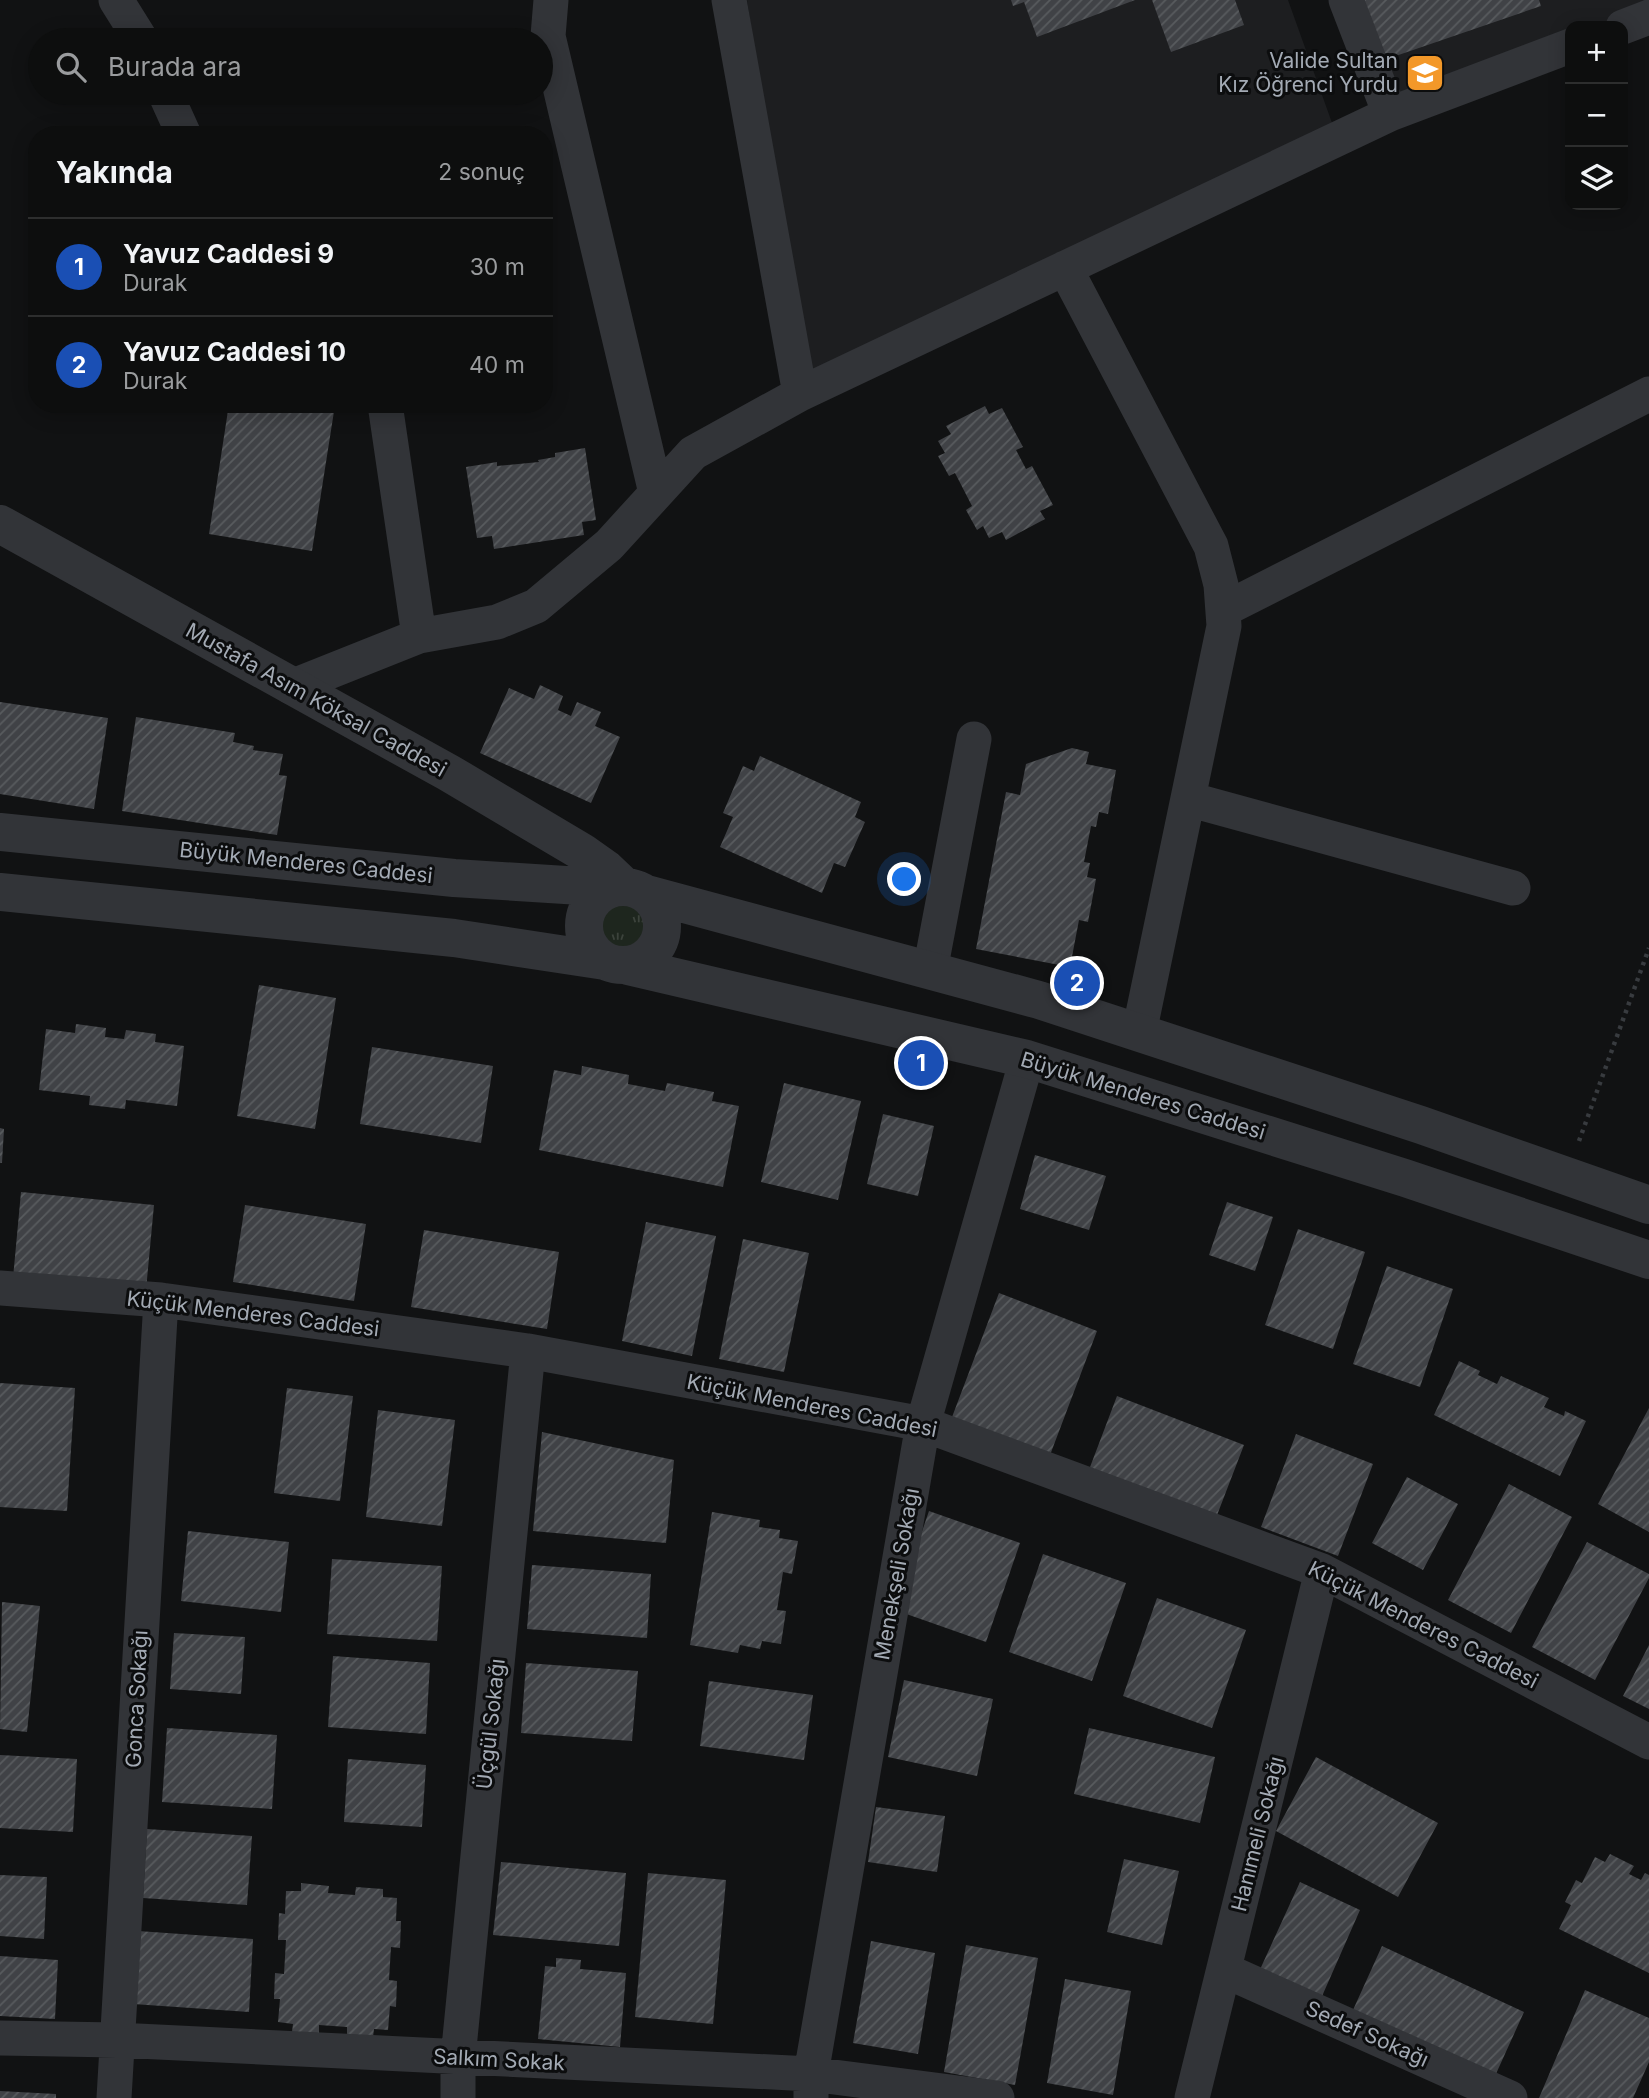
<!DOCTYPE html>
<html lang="tr">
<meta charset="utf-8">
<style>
:root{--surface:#0d0e0e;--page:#161717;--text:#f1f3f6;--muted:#9a9c9e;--line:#2d2e2e;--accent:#0f766e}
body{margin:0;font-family:Inter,sans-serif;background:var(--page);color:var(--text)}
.controls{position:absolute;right:21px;top:21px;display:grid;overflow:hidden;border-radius:14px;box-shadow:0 4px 18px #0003}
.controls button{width:63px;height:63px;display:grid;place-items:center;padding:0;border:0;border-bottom:2px solid var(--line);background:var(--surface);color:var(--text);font:35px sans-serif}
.you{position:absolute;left:905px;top:880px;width:24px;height:24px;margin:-18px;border:5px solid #fff;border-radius:50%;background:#1a73e8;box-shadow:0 0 0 10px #1a73e833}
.badge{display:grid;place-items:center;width:46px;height:46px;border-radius:50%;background:var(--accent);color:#fff;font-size:23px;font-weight:700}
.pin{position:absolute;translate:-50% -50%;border:4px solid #fff;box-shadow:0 2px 7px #0006}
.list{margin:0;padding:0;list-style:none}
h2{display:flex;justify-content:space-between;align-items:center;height:91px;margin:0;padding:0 28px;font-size:30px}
h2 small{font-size:23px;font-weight:400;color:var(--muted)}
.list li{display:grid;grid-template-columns:46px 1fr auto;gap:21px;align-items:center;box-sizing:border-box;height:98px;padding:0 28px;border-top:2px solid var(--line)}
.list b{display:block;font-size:26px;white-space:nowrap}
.list p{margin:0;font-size:23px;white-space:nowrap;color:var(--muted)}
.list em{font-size:23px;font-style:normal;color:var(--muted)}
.icon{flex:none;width:38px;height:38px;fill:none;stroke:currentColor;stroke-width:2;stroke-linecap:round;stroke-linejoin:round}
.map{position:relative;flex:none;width:1649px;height:2098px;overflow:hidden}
.search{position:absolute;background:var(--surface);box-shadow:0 4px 18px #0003;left:28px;top:28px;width:525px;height:77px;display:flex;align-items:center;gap:18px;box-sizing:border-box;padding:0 24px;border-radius:38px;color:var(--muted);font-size:26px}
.panel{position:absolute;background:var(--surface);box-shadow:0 4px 18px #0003;left:28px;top:126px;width:525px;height:287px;border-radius:28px}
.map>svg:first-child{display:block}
.built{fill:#1d1e20}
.grass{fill:url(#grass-tufts)}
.building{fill:url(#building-hatch)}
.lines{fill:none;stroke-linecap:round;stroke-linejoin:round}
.path{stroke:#383b3f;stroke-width:4.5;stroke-dasharray:3.5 5;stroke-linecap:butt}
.minor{stroke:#323438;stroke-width:35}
.tertiary{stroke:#323438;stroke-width:38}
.labels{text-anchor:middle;stroke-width:6;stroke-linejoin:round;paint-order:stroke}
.poi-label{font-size:21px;fill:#a3aab4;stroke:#0c0d0e;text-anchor:end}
.street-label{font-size:21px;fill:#a3aab4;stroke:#0c0d0e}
</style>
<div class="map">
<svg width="1649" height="2098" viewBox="0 0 1649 2098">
<defs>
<pattern id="grass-tufts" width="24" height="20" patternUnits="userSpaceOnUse" patternTransform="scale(1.75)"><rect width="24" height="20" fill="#1e261e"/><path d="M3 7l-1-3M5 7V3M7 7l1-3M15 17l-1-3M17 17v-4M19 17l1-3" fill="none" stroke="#3c433c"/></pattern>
<pattern id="building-hatch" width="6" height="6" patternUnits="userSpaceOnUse" patternTransform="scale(1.75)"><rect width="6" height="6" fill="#404246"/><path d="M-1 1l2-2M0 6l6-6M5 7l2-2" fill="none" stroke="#585b5e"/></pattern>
</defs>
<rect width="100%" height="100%" fill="#111213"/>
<path class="built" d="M747,0h541l48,134 -529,262z
M1345,0h303l1,6 -52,20h-27v11l-184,72z"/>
<path class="grass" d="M602 926a21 21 0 1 1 42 0a21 21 0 1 1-42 0Z"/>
<path class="building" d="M1011,0h124l-98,37 -13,-35 -11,4z
M1152,0h83l9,25 -73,27z
M1361,0h178l2,6 -160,55z
M229,404l106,1 -23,146 -103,-17z
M985,406l4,8 13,-6 21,39 -7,3 10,19 6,-3 21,39 -13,6 5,8 -39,21 -4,-8 -13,6 -6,-12 -6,4 -11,-20 6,-4 -17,-33 -6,3 -11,-20 7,-3 -7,-12 13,-7 -5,-8z
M585,448l11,72 -14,2 2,13 -90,14 -2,-13 -15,2 -11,-71 31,-5v4l42,-4 -1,-2 17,-3v-4z
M540,685l23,11 -5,14 13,6 6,-14 24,10 -6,14 25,11 -29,66 -111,-50 29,-65 25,11z
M0,702l108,16 -14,91 -94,-15z
M136,717l99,16 -2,9 21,4 -1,4 30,4 -4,21 8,1 -10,59 -155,-24z
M1072,748l17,4 -3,12 30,6 -8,44 -9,-2 -3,15 -5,-1 -7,36 6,1 -3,14 9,2 -8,43 -9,-2 -9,47 -94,-18 30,-157 14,3 6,-31z
M760,756l101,46 -6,15 10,5 -20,45 -11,-4 -12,30 -102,-46 13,-30 -10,-4 20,-47 11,5z
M259,985l77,13 -21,131 -78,-13z
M76,1024l30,4 -1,9 19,2 2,-9 30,4 -1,8 29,4 -7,60 -51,-6 -1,9 -36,-4 1,-9 -51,-6 7,-61 29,4z
M372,1047l121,19 -12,77 -121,-19z
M582,1066l47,9 -1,9 37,7 2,-8 47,9 -2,9 27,5 -16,81 -184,-37 15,-80 27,5z
M784,1083l77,18 -23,99 -77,-18z
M883,1114l51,12 -16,70 -51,-12z
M0,1128l4,1 -2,34h-2z
M1035,1155l71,21 -17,54 -69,-21z
M21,1192l133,13 -8,85 -133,-12z
M1227,1202l46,15 -18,54 -46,-16z
M245,1205l121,19 -12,77 -121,-19z
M646,1222l70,14 -24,120 -70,-15z
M1298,1229l67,23 -32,97 -68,-24z
M424,1230l135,22 -12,77 -136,-22z
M743,1239l66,14 -25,119 -65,-13z
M1387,1266l66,23 -33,98 -67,-23z
M999,1293l98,38 -50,132 -98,-38z
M1459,1361l21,10 -2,4 19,9 4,-8 48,22 -5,9 20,9 1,-5 21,10 -26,55 -126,-61z
M0,1383l75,5 -8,123 -67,-4z
M287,1388l66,8 -13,105 -66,-8z
M1117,1396l127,49 -30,78 -127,-48z
M1649,1408v124l-51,-28z
M378,1410l77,10 -13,106 -76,-9z
M542,1432l132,28 -8,83 -133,-12z
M1296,1434l77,30 -35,92 -77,-29z
M1407,1477l51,27 -35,66 -51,-27z
M1509,1484l63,33 -61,116 -63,-33z
M929,1511l91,32 -34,99 -91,-32z
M712,1512l48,8 -1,7 21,3 -1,8 19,3 -6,33 -9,-2 -6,38 9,1 -5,33 -19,-3 -2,8 -20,-4 -2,8 -48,-8z
M188,1531l101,11 -8,70 -100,-11z
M1587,1542l62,32v4l-54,102 -63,-33z
M1043,1554l83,29 -34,98 -83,-29z
M332,1559l110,7 -5,75 -110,-7z
M532,1565l119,9 -4,64 -120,-9z
M1157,1598l89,32 -34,98 -89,-32z
M2,1602l38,4 -13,126 -27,-3z
M174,1633l71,4 -4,57 -71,-5z
M1649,1645v64l-26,-13z
M333,1656l97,7 -4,71 -98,-7z
M526,1663l112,8 -6,70 -111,-8z
M904,1680l89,19 -16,77 -89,-19z
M709,1681l104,14 -9,65 -104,-14z
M167,1728l110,7 -5,74 -110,-7z
M1089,1728l126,29 -15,66 -126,-29z
M0,1755l77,4 -4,73 -73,-4z
M1316,1757l122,66 -40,74 -122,-66z
M348,1759l78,6 -4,62 -78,-5z
M876,1807l69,9 -8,56 -69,-10z
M147,1829l105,7 -5,69 -104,-7z
M1610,1854l24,12 -5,8 12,6 4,-7 4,2v98l-90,-44 12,-24 -6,-3 11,-22 6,3 13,-26 10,5z
M1124,1859l55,12 -17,74 -55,-13z
M501,1862l125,11 -7,73 -126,-11z
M648,1873l78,7 -13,144 -78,-7z
M0,1875l47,2 -3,62 -44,-3z
M1300,1882l60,28 -41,93 -62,-27z
M301,1883l28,3 -1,7 27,2 1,-8 27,2v8l14,1 -1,23h5l-1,27 -9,-1 -2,33 8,1 -1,26 -6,-1 -2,24 -14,-1 -1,8 -26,-2v-8l-28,-2v8l-27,-1 1,-8 -15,-2 2,-23h-6l1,-26 9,1 2,-34h-8l1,-27 6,1 1,-23h15z
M138,1931l115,8 -4,73 -116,-8z
M871,1941l64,12 -17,101 -65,-11z
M966,1945l72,13 -23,127 -71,-13z
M1382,1946l142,66 -29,64 -142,-66z
M0,1956l58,4 -3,59 -55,-3z
M556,1958l25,2 -1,9 46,4 -6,74 -82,-8 7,-73 11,1z
M1065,1979l66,12 -18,104 -66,-12z
M1585,1990l64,28v44l-16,36h-94z
M0,2091l56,3v4h-56z"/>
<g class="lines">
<path class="path" d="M1579,1141l70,-193"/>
<path class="minor" d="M116,0l25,40
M551,0l-3,36 108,457
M729,0l71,394
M1346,0l44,114
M1623,27l26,-10
M165,93l19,42
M1065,268l146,278 10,39 3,41 -85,407
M385,404l34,232
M1223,610l426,-216
M291,687l128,-51 78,-14 39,-16 73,-61 84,-92 107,-59 590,-280 180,-68
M1188,799l325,89
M930,971l44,-232
M0,1288l161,12 367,51 395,73 399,147 327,171
M1224,1970l286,128
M0,2038l117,2 694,34 186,24
M114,2098l47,-798
M458,2098v-40l70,-707
M811,2098v-24l112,-650 104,-365
M1192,2098l130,-527"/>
<path class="tertiary" d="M0,524l449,249 133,79 24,17 19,18
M0,832l454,46 159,10
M584 926a39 39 0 1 1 78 0a39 39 0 1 1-78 0Z
M0,892l454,46 151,23
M647,894l392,106 382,125 228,80
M628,966l399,93 378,119 244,82"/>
</g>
<defs>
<g id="school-square" transform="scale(2.0125)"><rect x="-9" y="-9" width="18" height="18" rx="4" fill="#f39829" stroke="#0c0d0e"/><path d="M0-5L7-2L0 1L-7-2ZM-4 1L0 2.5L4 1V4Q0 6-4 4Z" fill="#fff"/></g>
</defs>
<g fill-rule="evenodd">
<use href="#school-square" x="1425" y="73"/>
</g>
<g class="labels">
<g class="poi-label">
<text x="1398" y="68">Valide Sultan<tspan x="1398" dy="24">Kız Öğrenci Yurdu</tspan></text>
</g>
<g class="street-label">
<text transform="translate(316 700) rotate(29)" y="7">Mustafa Asım Köksal Caddesi</text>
<text transform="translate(306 863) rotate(6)" y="7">Büyük Menderes Caddesi</text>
<text transform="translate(1143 1096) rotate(17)" y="7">Büyük Menderes Caddesi</text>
<text transform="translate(253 1314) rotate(7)" y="7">Küçük Menderes Caddesi</text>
<text transform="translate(812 1406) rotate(11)" y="7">Küçük Menderes Caddesi</text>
<text transform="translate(897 1574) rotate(-80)" y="7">Menekşeli Sokağı</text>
<text transform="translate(1423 1625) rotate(27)" y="7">Küçük Menderes Caddesi</text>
<text transform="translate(137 1699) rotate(-87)" y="7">Gonca Sokağı</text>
<text transform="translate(491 1724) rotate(-84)" y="7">Üçgül Sokağı</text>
<text transform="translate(1258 1834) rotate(-76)" y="7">Hanımeli Sokağı</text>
<text transform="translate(1367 2034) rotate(24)" y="7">Sedef Sokağı</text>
<text transform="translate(499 2060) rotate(3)" y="7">Salkım Sokak</text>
</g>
</g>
</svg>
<div class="controls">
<button>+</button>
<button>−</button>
<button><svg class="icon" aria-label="layers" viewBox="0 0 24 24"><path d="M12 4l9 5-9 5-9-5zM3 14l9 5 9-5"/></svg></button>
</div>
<div class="you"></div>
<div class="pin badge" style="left:921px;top:1063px;background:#1a4fb4">1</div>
<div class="pin badge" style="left:1077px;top:983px;background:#1a4fb4">2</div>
<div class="search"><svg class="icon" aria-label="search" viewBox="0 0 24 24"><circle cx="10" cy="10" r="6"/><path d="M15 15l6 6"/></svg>Burada ara</div>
<section class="panel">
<h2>Yakında<small>2 sonuç</small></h2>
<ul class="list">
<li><span class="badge" style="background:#1a4fb4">1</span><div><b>Yavuz Caddesi 9</b><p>Durak</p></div><em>30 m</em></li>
<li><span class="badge" style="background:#1a4fb4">2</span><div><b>Yavuz Caddesi 10</b><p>Durak</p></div><em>40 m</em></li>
</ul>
</section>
</div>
